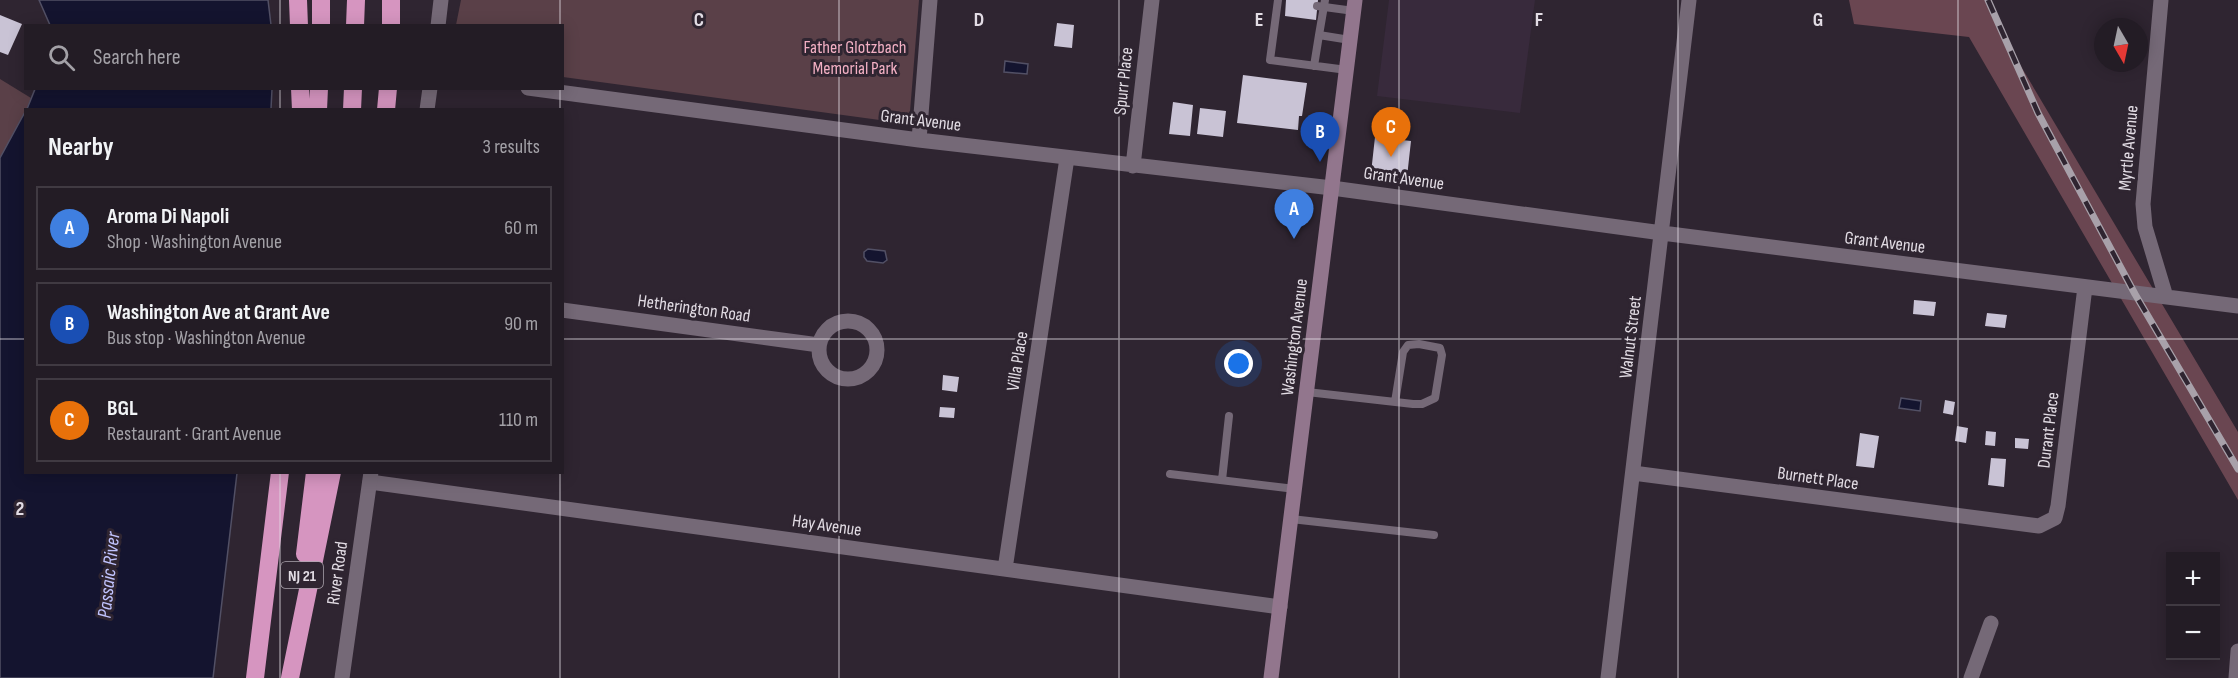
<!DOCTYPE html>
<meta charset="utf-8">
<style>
:root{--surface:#231c25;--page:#2b252d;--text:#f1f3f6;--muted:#a3a1a7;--line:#403a42;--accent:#14cafb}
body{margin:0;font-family:"Sofia Sans Condensed",sans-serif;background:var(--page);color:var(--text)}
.controls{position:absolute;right:18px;bottom:18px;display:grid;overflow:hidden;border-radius:0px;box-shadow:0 3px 15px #0003}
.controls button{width:54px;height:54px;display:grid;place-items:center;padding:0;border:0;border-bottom:2px solid var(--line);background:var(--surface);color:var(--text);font:30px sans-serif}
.compass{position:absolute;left:2094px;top:18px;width:54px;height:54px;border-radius:50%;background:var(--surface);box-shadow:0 3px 15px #0003;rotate:171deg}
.you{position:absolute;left:1239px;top:364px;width:21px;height:21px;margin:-15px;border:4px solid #fff;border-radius:50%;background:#1a73e8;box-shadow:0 0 0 9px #1a73e833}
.badge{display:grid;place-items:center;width:39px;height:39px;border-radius:50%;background:var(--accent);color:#fff;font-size:20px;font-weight:700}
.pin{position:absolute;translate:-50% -50px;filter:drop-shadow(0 2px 3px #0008)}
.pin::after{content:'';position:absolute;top:32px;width:21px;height:18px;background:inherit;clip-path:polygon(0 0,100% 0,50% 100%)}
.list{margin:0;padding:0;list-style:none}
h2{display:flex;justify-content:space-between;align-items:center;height:78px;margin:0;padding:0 24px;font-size:26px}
h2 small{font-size:20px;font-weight:400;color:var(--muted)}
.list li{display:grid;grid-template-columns:39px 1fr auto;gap:18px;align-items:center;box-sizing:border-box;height:84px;margin:0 12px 12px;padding:0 12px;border:2px solid var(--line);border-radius:0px}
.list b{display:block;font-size:22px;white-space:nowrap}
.list p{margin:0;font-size:20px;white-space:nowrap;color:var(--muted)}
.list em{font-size:20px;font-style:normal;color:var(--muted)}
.icon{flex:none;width:33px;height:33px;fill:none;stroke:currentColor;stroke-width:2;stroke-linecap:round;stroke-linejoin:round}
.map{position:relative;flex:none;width:2238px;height:678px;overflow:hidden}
.search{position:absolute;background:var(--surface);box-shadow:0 3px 15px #0003;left:24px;top:24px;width:540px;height:66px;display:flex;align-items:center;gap:15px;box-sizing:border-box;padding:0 21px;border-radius:0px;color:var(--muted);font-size:22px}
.panel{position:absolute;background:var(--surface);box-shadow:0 3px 15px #0003;left:24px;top:108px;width:540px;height:366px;border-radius:0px}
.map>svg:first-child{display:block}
.built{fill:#382a3c}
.green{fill:#5a4048}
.forest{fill:#6a4651}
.water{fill:#14142f;stroke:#525065;stroke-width:1.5}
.building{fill:#c9c3d5}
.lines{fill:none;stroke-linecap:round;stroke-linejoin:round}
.service{stroke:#756977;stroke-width:8}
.minor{stroke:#756977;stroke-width:15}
.tertiary{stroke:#756977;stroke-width:15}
.secondary{stroke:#92768d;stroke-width:15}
.motorway{stroke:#d695c0;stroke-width:18}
.rail-casing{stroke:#a8a1aa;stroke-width:7}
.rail{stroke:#2f2531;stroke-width:4.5;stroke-dasharray:14;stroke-linecap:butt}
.grid{fill:none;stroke:#e2dce4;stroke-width:1.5;stroke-opacity:0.55}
.labels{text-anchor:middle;stroke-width:6;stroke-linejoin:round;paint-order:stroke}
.shield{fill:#2f2531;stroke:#aca5ae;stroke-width:1.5}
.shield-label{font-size:16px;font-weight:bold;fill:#e2dce4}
.park-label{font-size:18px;fill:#f3b0c4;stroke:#2f2531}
.street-label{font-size:18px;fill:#e2dce4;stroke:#2f2531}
.water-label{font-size:20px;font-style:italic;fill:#c0c3fe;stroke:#2f2531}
.grid-label{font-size:20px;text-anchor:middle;font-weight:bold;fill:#e2dce4;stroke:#2f2531;stroke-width:6;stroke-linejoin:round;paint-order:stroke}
</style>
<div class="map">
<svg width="2238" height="678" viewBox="0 0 2238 678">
<rect width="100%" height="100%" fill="#2f2531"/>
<path class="built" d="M1389,0h146l-15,113 -143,-17z"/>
<path class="green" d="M461,0h458l-10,124 -346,-47 -1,-51 -106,-1z
M0,79l31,19 -9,23 -22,37z"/>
<path class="forest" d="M1849,0h141l29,63 219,369v68l-269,-463 -115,-13z"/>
<path class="water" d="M39,0h229l3,25h-221z
M1005,61l23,3 -1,10 -23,-2z
M35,89v-1l237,1 -1,20h-244z
M25,112l1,360 211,1 -24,205h-213v-520z
M868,249l17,2 2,9 -4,3 -16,-2 -3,-4v-5z
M1901,398l20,3 -1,10 -21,-3z"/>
<path class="building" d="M1286,0h32l-2,20 -31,-4z
M0,15l22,9 -14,31 -8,-3z
M1057,23l17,2 -2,23 -18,-2z
M1243,75l64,8 -5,33h-3l-1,14 -61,-7z
M1173,102l20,3 -3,31 -21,-2z
M1200,108l26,3 -3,26 -26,-3z
M1375,137l36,4 -4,36 -36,-4z
M1914,300l22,2 -2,14 -21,-2z
M1987,313l20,2 -2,13 -20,-2z
M943,375l16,2 -2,15 -15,-2z
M1945,400l10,2 -2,13 -10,-2z
M940,407l15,1 -1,10 -15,-1z
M1957,426l11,2 -2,15 -11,-2z
M1986,431l10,1 -1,14 -10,-1z
M1860,433l19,3 -5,32 -18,-2z
M2015,438l14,1 -1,10 -13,-1z
M1991,458l15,1 -2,28 -16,-2z"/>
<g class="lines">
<path class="service" d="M1278,0l-8,60 77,10
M1317,6l37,5
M1319,35l6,-35
M1314,66l5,-31 31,5
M1307,392l106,12h9l13,-6 7,-43 -2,-7 -21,-4 -11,1 -5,7 -8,50
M1170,474l125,15
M1222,480l7,-64
M1291,519l143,16"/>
<path class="minor" d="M2161,0l-18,204 2,23 21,70
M528,88l391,52 413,48 330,45 576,73
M919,140l11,-140
M1133,166l19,-166
M562,310l257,35
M819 350a29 29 0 1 1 58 0a29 29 0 1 1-58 0Z
M1633,473l406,53 16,-8 3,-12 27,-219
M370,482l910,125
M1005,569l62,-411
M1608,678l81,-678
M1971,678l20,-55
M2236,678l2,-27"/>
<path class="tertiary" d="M438,26l3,-26
M427,110l3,-22
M342,678l29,-206"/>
<path class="secondary" d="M1271,678l84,-678"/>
<path class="motorway" d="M298,0l1,26
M321,26v-26
M355,26l1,-26
M391,26v-26
M300,88l1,22
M318,110l1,-22
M352,110l1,-22
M386,110l2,-22
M305,554l10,-82
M255,678l25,-206
M290,678l42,-206"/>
<g class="rail-casing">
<path id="rail" d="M1988,0l50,113 97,181 103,175"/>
</g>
<use href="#rail" class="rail"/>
</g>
<path class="grid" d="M280,0v26M560,0v26M839,0v678M1119,0v678M1399,0v678M1678,0v678M1958,0v678M280,88v22M560,88v22M0,339h26M562,339h1676M280,472v206M560,472v206"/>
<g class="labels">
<rect class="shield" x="281" y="562" width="42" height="26" rx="4.5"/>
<g class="shield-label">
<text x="302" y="581">NJ 21</text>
</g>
<g class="park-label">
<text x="855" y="53">Father Glotzbach<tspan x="855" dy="21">Memorial Park</tspan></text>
</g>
<g class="street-label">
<text transform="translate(1123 81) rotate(-84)" y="6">Spurr Place</text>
<text transform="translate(921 120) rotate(7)" y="6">Grant Avenue</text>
<text transform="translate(2128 148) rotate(-85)" y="6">Myrtle Avenue</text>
<text transform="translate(1404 178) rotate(8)" y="6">Grant Avenue</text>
<text transform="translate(1885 242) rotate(7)" y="6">Grant Avenue</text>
<text transform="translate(694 308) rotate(8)" y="6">Hetherington Road</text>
<text transform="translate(1294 337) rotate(-83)" y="6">Washington Avenue</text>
<text transform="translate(1630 337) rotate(-83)" y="6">Walnut Street</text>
<text transform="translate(1017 361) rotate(-81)" y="6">Villa Place</text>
<text transform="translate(2048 430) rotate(-83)" y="6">Durant Place</text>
<text transform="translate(1818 478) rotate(8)" y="6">Burnett Place</text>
<text transform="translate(827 525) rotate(8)" y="6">Hay Avenue</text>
<text transform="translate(337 573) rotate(-82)" y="6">River Road</text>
</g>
<g class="water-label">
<text transform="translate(108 575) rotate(-84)" y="7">Passaic River</text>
</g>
</g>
<g class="grid-label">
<text x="699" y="26">C</text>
<text x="979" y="26">D</text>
<text x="1259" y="26">E</text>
<text x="1539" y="26">F</text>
<text x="1818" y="26">G</text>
<text x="20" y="515">2</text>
</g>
</svg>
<div class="controls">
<button>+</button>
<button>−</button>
</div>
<svg class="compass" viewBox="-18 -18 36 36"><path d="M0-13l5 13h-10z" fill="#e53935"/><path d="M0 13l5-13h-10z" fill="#a3a1a7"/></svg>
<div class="you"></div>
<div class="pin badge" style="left:1294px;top:239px;background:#3f7fe0">A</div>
<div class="pin badge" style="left:1320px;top:162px;background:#1a4fb4">B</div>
<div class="pin badge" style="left:1391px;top:157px;background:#e8710a">C</div>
<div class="search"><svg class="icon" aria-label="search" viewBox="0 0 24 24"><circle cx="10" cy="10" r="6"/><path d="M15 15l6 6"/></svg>Search here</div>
<section class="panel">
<h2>Nearby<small>3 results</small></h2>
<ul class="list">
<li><span class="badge" style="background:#3f7fe0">A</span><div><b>Aroma Di Napoli</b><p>Shop · Washington Avenue</p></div><em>60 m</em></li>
<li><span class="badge" style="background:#1a4fb4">B</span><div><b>Washington Ave at Grant Ave</b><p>Bus stop · Washington Avenue</p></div><em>90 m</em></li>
<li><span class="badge" style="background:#e8710a">C</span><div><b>BGL</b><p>Restaurant · Grant Avenue</p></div><em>110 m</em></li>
</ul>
</section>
</div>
